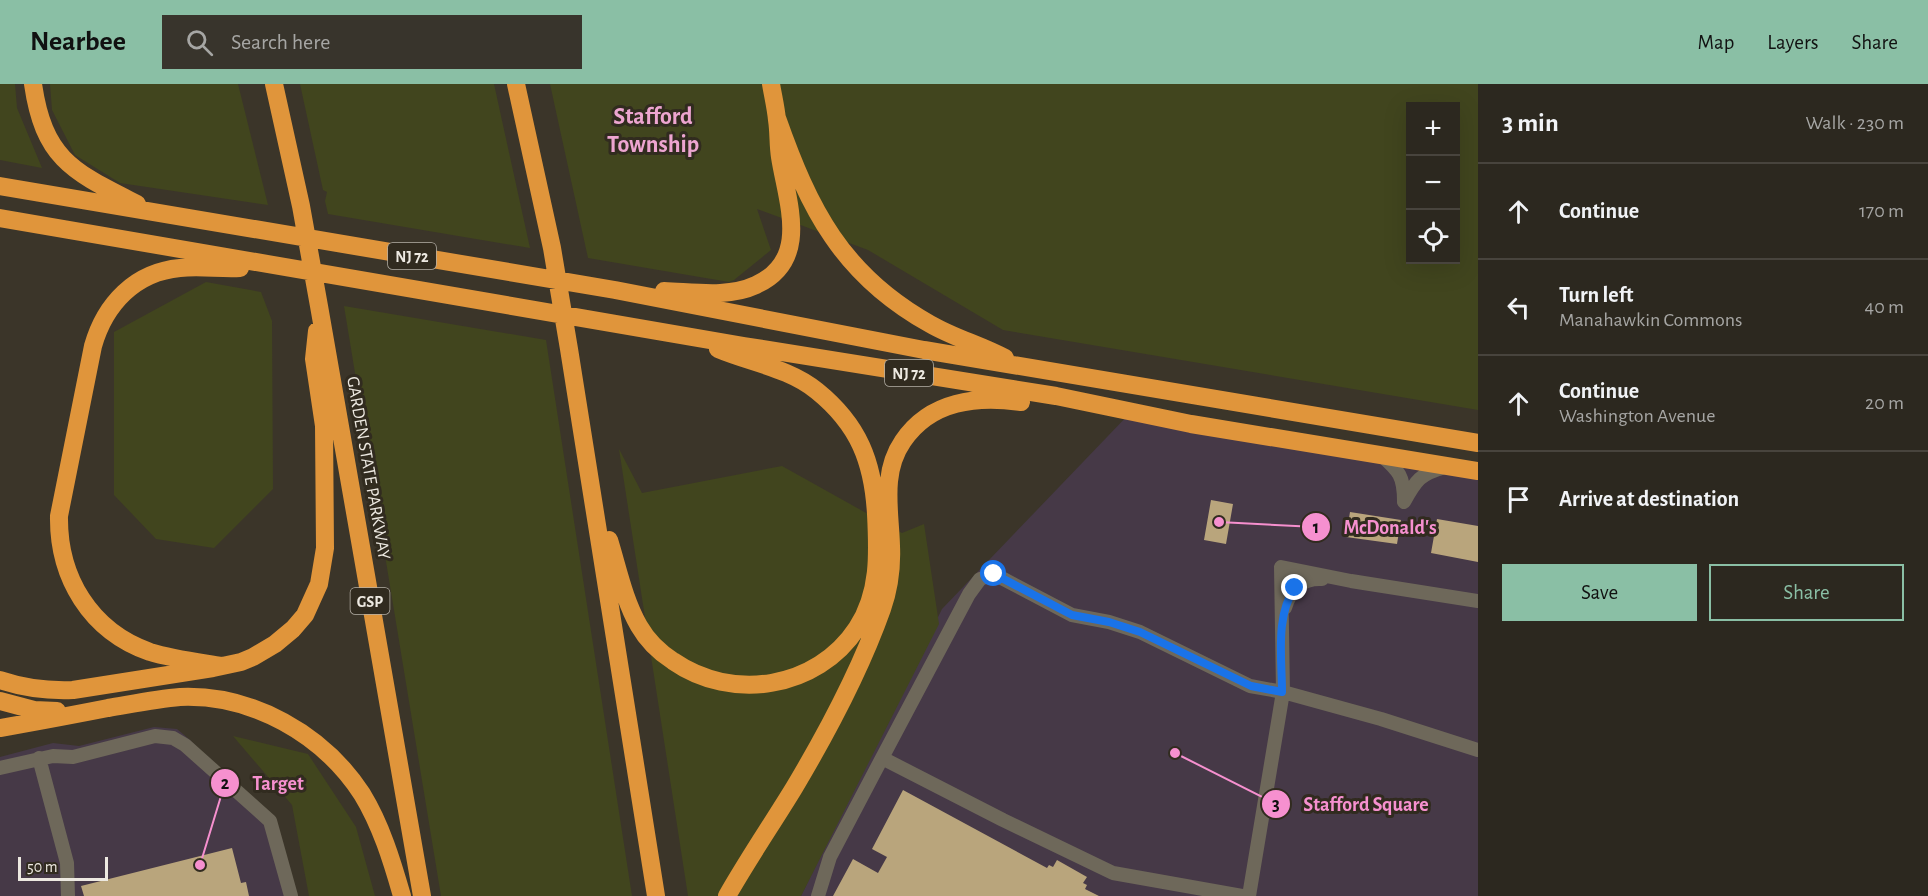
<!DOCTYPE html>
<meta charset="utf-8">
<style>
:root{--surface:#2c281f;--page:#38342c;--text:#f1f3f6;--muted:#a6a6a4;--line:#48443d;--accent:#8abfa5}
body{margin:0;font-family:"Alegreya Sans",sans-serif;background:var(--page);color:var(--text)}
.controls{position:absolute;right:18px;top:18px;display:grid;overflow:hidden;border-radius:0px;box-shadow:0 6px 24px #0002}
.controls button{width:54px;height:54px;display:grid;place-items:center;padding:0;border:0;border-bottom:2px solid var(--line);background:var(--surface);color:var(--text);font:30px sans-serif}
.scale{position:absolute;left:18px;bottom:15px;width:90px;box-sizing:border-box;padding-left:6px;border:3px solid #ede9e1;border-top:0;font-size:16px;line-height:21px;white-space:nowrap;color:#ede9e1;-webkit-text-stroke:4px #312b1f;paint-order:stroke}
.stop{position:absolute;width:18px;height:18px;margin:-14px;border:4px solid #1a73e8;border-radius:50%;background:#fff}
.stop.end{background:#1a73e8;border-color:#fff;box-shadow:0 2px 6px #0008}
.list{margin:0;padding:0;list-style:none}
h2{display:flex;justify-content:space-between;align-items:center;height:78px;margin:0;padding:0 24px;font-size:26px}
h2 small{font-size:20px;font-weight:400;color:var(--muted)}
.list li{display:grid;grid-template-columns:39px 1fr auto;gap:18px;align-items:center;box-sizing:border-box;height:96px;padding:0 24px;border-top:2px solid var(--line)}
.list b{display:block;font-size:22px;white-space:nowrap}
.list p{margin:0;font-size:20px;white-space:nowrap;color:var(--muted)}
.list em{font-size:20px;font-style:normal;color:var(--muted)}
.actions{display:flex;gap:12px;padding:18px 24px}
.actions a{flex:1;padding:14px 0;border:2px solid var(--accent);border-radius:0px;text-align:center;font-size:21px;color:var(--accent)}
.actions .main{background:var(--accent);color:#111}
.icon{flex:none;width:33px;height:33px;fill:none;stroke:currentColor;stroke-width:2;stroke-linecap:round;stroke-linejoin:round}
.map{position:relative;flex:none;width:1478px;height:812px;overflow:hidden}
header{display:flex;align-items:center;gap:36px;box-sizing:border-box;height:84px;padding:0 30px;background:var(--accent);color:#111}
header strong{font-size:28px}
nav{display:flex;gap:33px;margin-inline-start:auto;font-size:21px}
.search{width:420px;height:54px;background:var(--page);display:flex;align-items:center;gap:15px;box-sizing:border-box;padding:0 21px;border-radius:0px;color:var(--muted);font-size:22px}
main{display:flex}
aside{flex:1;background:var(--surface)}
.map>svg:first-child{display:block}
.commercial{fill:#463947}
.green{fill:#41451e;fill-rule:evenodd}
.building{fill:#b9a57c}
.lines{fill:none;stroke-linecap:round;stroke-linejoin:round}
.minor{stroke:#6e685a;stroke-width:14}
.highway{stroke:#e0953b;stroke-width:18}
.route{stroke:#1a73e8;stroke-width:8}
.labels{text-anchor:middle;stroke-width:6;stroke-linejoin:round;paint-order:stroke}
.shield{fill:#312b1f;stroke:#b5b0a7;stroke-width:1.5}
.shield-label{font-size:16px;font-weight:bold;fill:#ede9e1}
.street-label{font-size:18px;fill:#ede9e1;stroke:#312b1f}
.district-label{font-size:24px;font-weight:bold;fill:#eda5d0;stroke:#312b1f}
.leader{fill:none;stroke:#f690cf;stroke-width:2}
.callout-dot{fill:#f690cf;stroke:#312b1f;stroke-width:2}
.mark-label{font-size:18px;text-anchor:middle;font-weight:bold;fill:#111}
.callout-label{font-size:20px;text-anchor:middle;font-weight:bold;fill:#f690cf;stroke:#312b1f;stroke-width:6;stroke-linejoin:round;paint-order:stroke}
</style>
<header>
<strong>Nearbee</strong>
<div class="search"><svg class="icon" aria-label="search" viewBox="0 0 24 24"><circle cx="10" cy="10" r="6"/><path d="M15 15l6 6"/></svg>Search here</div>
<nav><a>Map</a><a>Layers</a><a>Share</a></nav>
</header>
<main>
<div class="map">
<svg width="1478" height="812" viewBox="0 0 1478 812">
<rect width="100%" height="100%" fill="#3b3529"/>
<path class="commercial" d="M1131,328l347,60v424h-677l141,-287z
M154,643l23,2 13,11 80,81 21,75h-291v-139l53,-14 26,3z"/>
<path class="green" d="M0,0h15l2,24 25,60 -42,-8z
M50,0h188l30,121 -148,-22 -45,-28 -23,-45z
M300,0h194l36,164 -202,-34 -3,-13 2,-9 -4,-2z
M550,0h928v326l-475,-80 -135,-80 -111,-41 14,41 -37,30 -5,2 -141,-24zM1410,22h46v154h-46z
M206,198l55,10 11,29 1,168 -59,59 -58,-9 -42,-44v-163z
M344,222l202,34 86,556h-191z
M619,365l23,44 140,-27 120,67 22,-9 15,100 -138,272h-113z
M233,652l75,18 48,73 19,69h-66l-17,-91z"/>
<path class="building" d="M1211,416l22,4 -7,40 -22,-4z
M1350,428l51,8 -4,24 -51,-7z
M1437,435l41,7v36l-47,-9z
M903,706l144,78 2,-3 4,2 4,-7 30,17 -4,6 4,2 -2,4 14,7h-266l20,-37 25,14 9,-16 -15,-8z
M232,764l9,35 5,-1 3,14h-165l-3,-10z"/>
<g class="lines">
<path class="minor" d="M1381,371c18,16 23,21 23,46
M1404,418c12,-22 16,-28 41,-35
M1478,517l-127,-20 -70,-14 2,125 98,27 97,31
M1285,524c5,-18 17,-30 37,-29
M39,674l28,105 1,33
M0,684l53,-12 20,1 82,-21 18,2 12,7 85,76 21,75
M818,812l12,-39 52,-99
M1242,812l-129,-23 -110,-53 -121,-62 87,-164 11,-15 14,-5 78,41 37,7 31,10 110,54 33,6 -34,204"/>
<path class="highway" d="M33,0c11,76 41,88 104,120
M274,0l27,122 18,100 103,590
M516,0l36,164 17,101 87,547
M777,34c32,91 65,157 153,206 24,14 51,21 75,34
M0,102l615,104 309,60 554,93
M0,134l744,128 312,50 135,28 287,47
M664,207c30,1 64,7 92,-6 55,-25 31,-83 24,-128 -2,-12 -1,-24 -3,-37 -1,-12 -4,-24 -6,-36
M609,456c9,29 15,60 30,86 8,14 20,26 34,35 59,41 144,28 184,-33 23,-35 21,-75 19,-114 -3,-52 -17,-89 -59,-123 -28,-23 -66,-28 -99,-42
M222,582c-24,-4 -49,-7 -72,-14 -60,-21 -92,-75 -91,-136l34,-170c12,-42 42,-74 87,-78 20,-2 40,1 60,0
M0,596c24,8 48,11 73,10l140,-22 28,-6 12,-5 22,-13 18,-15 12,-14 14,-31 6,-36 -1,-122 -10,-67 3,-28
M0,617l34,9 23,1
M0,644c36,-6 72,-13 108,-20 24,-4 48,-9 72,-11 72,-3 143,37 182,97 19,31 30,67 40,102
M727,812c21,-37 45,-72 67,-108 34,-57 66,-117 88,-179 7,-20 10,-41 9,-63 -1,-36 -10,-73 12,-105 28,-41 74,-45 118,-39"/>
</g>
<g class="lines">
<path class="route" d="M994,490l78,41 37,7 31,10 111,54 31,6c0,-32 -7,-77 13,-104"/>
</g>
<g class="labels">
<g class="shield">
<rect x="388" y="159" width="48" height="26" rx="4.5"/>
<rect x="885" y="276" width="48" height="26" rx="4.5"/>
<rect x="350.5" y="504" width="39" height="26" rx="4.5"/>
</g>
<g class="shield-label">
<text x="412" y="178">NJ 72</text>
<text x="909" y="295">NJ 72</text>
<text x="370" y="523">GSP</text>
</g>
<g class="street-label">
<text transform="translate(369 384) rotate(80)" y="6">GARDEN STATE PARKWAY</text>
</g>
<g class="district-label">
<text x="653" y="40">Stafford<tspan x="653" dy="28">Township</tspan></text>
</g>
</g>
<path class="leader" d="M1219 438L1316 443M200 781L225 699M1175 669L1276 720"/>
<g class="callout-dot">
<circle cx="1219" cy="438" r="6"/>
<circle cx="200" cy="781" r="6"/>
<circle cx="1175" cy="669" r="6"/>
<circle cx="1316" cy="443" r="15"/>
<circle cx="225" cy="699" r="15"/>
<circle cx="1276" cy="720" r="15"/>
</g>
<g class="mark-label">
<text x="1316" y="449">1</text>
<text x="225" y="705">2</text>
<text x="1276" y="726">3</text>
</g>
<g class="callout-label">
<text x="1390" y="450">McDonald's</text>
<text x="278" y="706">Target</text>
<text x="1366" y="727">Stafford Square</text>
</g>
</svg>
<div class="controls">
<button>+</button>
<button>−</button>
<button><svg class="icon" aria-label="locate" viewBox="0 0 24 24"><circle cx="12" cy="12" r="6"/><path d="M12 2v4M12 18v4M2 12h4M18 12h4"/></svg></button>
</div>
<div class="scale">50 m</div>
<div class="stop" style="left:994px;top:490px"></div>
<div class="stop end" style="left:1295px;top:504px"></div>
</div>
<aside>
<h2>3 min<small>Walk · 230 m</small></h2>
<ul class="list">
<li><svg class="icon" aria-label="ahead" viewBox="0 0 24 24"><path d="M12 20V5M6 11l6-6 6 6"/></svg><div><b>Continue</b></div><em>170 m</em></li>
<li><svg class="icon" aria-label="left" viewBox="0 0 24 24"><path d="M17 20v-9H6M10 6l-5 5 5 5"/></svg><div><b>Turn left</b><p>Manahawkin Commons</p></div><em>40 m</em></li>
<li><svg class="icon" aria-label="ahead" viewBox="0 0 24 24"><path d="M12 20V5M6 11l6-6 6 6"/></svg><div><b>Continue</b><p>Washington Avenue</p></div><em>20 m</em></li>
<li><svg class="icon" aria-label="arrive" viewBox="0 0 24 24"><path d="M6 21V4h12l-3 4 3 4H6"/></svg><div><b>Arrive at destination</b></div></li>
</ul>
<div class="actions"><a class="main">Save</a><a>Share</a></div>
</aside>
</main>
